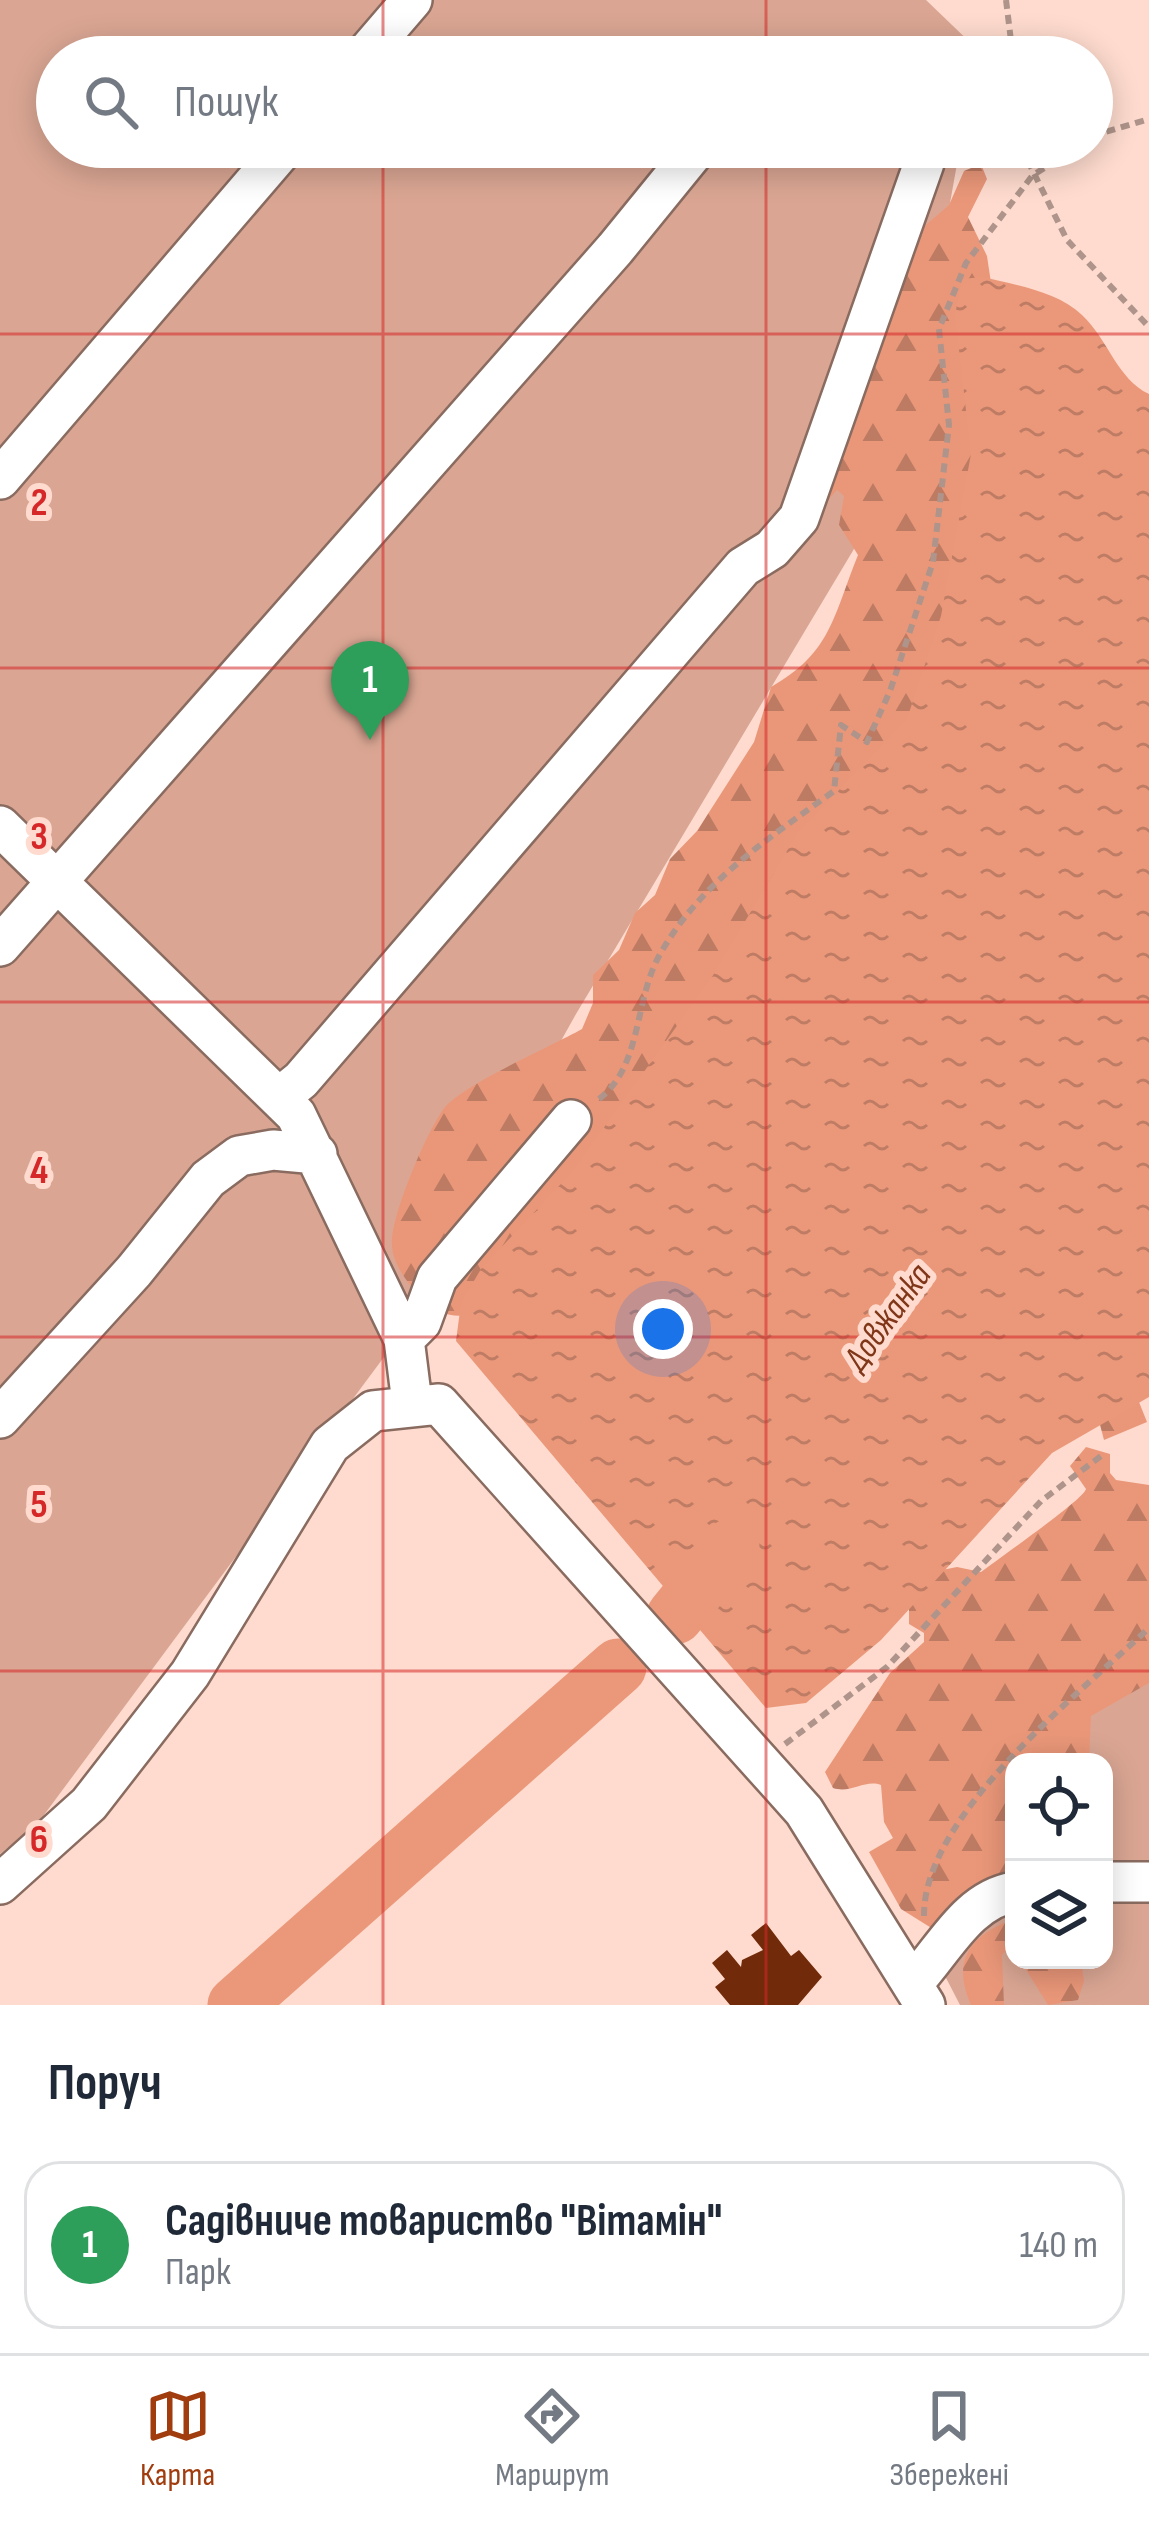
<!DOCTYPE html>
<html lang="uk">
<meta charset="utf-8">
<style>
:root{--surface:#fff;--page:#f6f6f7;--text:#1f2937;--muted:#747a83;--line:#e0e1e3;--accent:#a13c0e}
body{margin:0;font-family:"Sofia Sans Condensed",sans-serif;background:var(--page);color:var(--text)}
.controls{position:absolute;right:36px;bottom:36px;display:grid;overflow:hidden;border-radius:24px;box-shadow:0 6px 30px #0003}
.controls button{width:108px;height:108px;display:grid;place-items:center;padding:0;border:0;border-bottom:3px solid var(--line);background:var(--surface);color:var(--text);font:60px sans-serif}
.you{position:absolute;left:663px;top:1329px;width:42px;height:42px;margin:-30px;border:9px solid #fff;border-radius:50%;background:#1a73e8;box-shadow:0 0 0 18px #1a73e833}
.badge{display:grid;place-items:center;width:78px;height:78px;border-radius:50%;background:var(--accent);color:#fff;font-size:39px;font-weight:700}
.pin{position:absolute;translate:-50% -99px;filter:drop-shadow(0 3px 6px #0008)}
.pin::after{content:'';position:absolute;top:63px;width:42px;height:36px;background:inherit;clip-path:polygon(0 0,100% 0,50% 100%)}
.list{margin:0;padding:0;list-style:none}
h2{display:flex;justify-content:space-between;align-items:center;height:156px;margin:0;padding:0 48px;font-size:51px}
h2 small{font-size:39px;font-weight:400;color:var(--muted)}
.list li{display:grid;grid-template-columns:78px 1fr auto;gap:36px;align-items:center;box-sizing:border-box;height:168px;margin:0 24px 24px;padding:0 24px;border:3px solid var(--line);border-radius:36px}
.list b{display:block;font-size:45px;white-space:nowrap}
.list p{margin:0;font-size:39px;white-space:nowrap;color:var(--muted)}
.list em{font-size:39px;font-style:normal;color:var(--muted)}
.icon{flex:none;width:66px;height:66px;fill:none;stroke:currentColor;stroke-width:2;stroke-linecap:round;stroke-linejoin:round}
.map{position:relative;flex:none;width:1149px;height:2005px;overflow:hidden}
.search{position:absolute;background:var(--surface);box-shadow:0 6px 30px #0003;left:36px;right:36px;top:36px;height:132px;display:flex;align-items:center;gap:30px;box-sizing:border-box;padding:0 42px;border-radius:66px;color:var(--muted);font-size:45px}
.sheet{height:348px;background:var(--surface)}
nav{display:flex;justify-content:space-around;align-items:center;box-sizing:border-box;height:168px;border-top:3px solid var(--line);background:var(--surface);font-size:33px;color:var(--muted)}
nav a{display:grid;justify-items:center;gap:6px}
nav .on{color:var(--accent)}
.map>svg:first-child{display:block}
.green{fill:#daa693}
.forest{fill:url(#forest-firs)}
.water{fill:url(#water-ripples)}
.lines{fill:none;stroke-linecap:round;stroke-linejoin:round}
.river{stroke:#eb987a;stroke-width:57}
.building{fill:#712a0a}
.minor-casing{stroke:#896b60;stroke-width:44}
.path{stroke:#ae948a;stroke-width:6;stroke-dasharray:9 6;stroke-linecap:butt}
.minor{stroke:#fff;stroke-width:39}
.grid{fill:none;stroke:#d62828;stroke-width:3;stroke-opacity:0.55}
.labels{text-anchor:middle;stroke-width:12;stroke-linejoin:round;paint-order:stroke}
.water-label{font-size:36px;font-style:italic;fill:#803618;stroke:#fedbce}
.grid-label{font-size:39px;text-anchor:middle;font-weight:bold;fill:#d62828;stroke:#fedbce;stroke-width:12;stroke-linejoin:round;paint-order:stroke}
</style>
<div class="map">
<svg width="1149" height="2005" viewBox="0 0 1149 2005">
<defs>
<pattern id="forest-firs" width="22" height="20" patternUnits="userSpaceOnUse" patternTransform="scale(3)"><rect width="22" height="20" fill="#ea9779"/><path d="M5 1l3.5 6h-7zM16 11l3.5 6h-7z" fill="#be7b63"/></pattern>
<pattern id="water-ripples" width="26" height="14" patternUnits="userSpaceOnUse" patternTransform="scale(3)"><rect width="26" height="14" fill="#eb987a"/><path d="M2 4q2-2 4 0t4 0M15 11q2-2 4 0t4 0" fill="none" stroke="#bf7c64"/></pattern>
</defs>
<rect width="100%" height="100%" fill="#fedbce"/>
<path class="green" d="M0,0h926l52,50 -2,7h-919v90h903l-57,320 -327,547 -192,343 -346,466 -38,31z
M1149,1657v348h-189l-16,-31 70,-178v164h90v-198h-77z"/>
<path class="forest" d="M981,164l6,15 -19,38 19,39 7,47 -2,97 -63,331 -454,582c-19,6 -35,2 -50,-12 -14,-13 -32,-35 -33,-55 -3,-27 36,-118 53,-139 21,-24 105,-60 137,-78l11,-26v-28l26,-25 16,-37 20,-18 15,-36 27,-28 57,-89 17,-55c60,-34 62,-70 87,-132l-19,-30 5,-29 -7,-6 -31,36 108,-291 35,-30 15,-34z
M1137,1397l10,25 -43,18 -5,-19z
M1086,1447l24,7v19l6,7 33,5v198l-58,33 -2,46h-75v102l-81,65 -32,-20 -32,-57 24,-14 -9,-16 -3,-37c-16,-6 -30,9 -48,3l-8,-16 65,-99 34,-31v-9l-15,-9v-19l23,-33 25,-5 24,5c18,-14 102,-72 105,-83l-16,-23z
M1014,1919v22l-12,14 2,50h-33c-20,-45 -1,-70 43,-86z
M1020,1960h61l3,21 -6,19 -30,5z"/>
<path class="water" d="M983,277c32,8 74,14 99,38 26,24 35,64 67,79v1003l-97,56 -171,187 -75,63 -40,5 -310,-367 5,-38 20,-34 91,-97 140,-195 85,-143 110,-115 34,-103 30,-162 -16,-139 7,-36z"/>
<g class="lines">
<path class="river" d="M675,1616l56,-69
M236,2005l382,-338"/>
</g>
<path class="building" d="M766,1923l25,33 8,-6 23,27 -24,28h-68l-15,-18 10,-8 -13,-16 15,-13 14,17 1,-7 21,-10 -12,-15z"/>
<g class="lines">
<g class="minor-casing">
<path id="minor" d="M363,57l49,-57
M0,479l285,-332
M0,826l296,289 108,224 8,64
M0,946l615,-697 83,-102
M280,1097l21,-17 442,-513 29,-18 27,-31 125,-355
M404,1339l17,-17 16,-44 134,-158
M0,1418l134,-147 74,-92 31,-23 34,-6 44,4
M1104,1882h45
M0,1884l89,-80 101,-130 140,-229 43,-34 66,-7 365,407 121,194
M913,1983c31,-33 54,-83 101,-91"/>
</g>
<path class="path" d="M1006,0l7,57
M1092,136l57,-17
M1021,147l46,93 82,87
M599,1099c43,-33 35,-97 60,-143 41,-74 109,-117 175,-165l7,-66 26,17 23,-51 43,-129 16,-137 -10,-96 27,-66 66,-87 44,-29
M785,1744l102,-77 154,-166 64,-48
M924,1916c-1,-101 156,-223 225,-288"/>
<use href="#minor" class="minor"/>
</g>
<path class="grid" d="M383,0v57M766,0v57M383,147v1858M766,147v1858M0,334h1149M0,668h1149M0,1002h1149M0,1337h1149M0,1671h1149"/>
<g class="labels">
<g class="water-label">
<text transform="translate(886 1316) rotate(-54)" y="13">Довжанка</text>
</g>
</g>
<g class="grid-label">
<text x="39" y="515">2</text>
<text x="39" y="849">3</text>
<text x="39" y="1183">4</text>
<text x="39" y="1517">5</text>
<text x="39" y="1852">6</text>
</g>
</svg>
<div class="controls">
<button><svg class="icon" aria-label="locate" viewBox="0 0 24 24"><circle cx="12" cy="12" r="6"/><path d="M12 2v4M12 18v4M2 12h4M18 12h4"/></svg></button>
<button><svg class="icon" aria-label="layers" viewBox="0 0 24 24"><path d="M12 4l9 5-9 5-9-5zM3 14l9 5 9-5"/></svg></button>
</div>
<div class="you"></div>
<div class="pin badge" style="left:370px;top:740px;background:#2e9e5b">1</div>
<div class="search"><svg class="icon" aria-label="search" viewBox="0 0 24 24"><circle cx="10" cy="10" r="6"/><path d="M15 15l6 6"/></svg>Пошук</div>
</div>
<section class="sheet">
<h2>Поруч<small></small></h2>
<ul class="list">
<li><span class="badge" style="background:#2e9e5b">1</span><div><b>Садівниче товариство &quot;Вітамін&quot;</b><p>Парк</p></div><em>140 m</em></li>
</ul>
</section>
<nav>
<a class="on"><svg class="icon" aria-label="map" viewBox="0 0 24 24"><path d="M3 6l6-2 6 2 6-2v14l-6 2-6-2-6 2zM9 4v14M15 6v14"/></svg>Карта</a>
<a><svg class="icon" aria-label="directions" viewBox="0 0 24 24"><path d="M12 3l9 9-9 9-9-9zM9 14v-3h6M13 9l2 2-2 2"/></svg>Маршрут</a>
<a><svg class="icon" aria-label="saved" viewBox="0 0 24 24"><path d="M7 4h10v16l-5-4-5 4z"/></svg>Збережені</a>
</nav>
